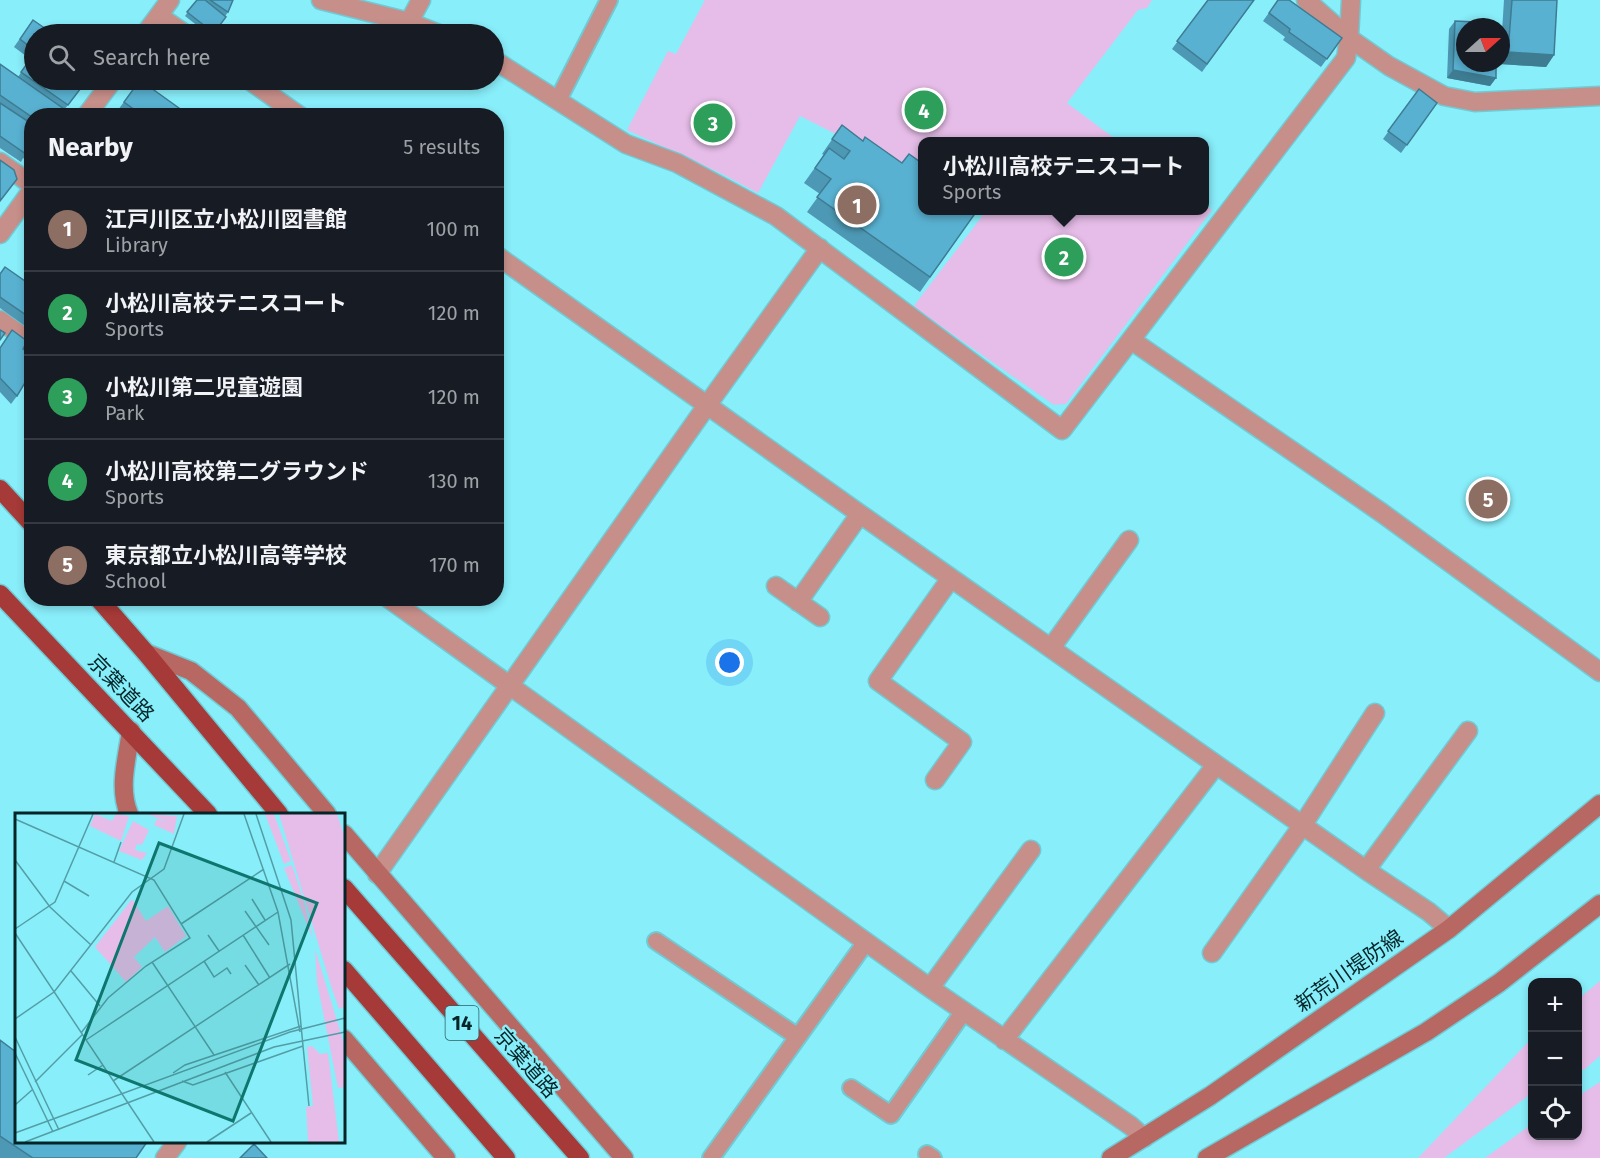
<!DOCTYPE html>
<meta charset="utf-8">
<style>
:root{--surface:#171b24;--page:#242831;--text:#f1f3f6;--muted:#9ea1a6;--line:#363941;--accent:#ea580c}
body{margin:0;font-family:"Fira Sans","Noto Sans JP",sans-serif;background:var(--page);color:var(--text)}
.controls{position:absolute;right:18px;bottom:18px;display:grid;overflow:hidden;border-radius:12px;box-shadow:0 3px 9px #0003}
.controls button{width:54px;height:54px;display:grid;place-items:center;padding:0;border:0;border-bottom:2px solid var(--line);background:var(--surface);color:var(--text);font:30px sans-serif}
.compass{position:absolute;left:1456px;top:18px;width:54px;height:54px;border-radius:50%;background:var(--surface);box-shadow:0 3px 9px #0003;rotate:69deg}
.you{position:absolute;left:730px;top:663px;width:21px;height:21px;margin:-15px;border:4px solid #fff;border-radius:50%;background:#1a73e8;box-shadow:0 0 0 9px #1a73e833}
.badge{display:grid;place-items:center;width:39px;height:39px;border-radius:50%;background:var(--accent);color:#fff;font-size:20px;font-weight:700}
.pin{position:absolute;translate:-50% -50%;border:3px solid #fff;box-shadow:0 2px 6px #0006}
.popup{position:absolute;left:918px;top:137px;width:291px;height:78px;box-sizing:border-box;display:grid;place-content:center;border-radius:12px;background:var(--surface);filter:drop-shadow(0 2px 4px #0005);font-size:20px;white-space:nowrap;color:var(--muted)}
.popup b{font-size:22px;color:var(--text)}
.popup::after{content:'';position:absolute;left:50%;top:100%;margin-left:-12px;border:12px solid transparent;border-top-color:var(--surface)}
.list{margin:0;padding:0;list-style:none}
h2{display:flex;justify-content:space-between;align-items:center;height:78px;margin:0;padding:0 24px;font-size:26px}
h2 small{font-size:20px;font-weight:400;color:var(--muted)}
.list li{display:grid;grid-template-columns:39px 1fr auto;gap:18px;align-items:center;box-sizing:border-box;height:84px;padding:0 24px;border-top:2px solid var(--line)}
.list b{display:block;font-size:22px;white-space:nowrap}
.list p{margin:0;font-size:20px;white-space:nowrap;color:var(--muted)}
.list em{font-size:20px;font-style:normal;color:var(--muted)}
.icon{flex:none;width:33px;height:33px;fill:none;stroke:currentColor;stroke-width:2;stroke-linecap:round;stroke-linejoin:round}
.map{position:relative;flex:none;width:1600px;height:1158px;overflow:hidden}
.search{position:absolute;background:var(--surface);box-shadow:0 3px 9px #0003;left:24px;top:24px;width:480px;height:66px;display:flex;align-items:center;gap:15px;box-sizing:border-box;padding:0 21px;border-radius:33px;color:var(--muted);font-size:22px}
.panel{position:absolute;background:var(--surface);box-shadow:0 3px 9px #0003;left:24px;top:108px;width:480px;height:498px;border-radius:24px}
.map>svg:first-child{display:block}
.green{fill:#e6bde8}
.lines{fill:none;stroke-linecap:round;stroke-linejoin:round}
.service-casing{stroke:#70cad4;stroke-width:20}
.minor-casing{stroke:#70cad4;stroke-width:21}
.tertiary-casing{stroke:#70cad4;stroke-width:21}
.secondary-casing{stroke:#70cad4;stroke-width:21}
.trunk-casing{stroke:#70cad4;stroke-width:21}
.service{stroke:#c78f8a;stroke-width:16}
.minor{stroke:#c78f8a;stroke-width:18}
.tertiary{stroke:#c78f8a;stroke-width:18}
.secondary{stroke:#b86862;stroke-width:18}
.trunk{stroke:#a63a38;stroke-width:18}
.wall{fill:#4d98b4}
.shaded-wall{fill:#3e7c92}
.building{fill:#59b1d1;stroke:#3e7c92;stroke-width:1.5}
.labels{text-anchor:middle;stroke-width:5;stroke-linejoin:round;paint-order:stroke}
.shield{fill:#88eefa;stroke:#2b6167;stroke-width:1.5}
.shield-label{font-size:20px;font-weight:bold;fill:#032528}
.street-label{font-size:21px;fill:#032528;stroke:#88eefa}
.inset-road{fill:none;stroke:#539ea6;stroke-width:1.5}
.view{fill:#0f766e;fill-opacity:0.15;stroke:#0f766e;stroke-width:3}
.inset-edge{fill:none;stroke:#032528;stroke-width:3}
</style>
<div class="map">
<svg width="1600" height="1158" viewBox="0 0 1600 1158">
<rect width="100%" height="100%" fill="#88eefa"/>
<path class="green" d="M705,0h447l-5,8 -9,2 -71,93 51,38 -195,1v36l-123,-62 -42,77 -36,-19 -95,-44 41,-79 8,3z
M1205,205l7,5 -146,194 -12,1 -141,-98 73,-96 219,-1z
M1600,981v75l-15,13 -7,3v-73z
M1532,1038v55l-88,65h-26z
M1600,1082v76h-115l47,-34v12h46v-40z"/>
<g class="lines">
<g class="service-casing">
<path id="service" d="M558,100l51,-100
M656,941l142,96
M851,1088l40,27 73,-104
M927,1154l6,4
M711,1158l155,-216"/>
</g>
<g class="minor-casing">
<path id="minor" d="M321,0l88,22 30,12
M159,16l26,18
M409,22l12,-22
M145,34l25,-34
M494,60l132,84 51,19 99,53 286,214 284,-372 3,-20 2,-38
M249,80l51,36
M86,116l27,-36
M0,162l32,23
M0,234l32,-44
M496,255l364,259 506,356 63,42 20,17
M0,320l32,23
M1131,340l251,173 218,159
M776,586l44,31
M388,598l542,390 201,138 13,12
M798,602l62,-88
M1051,648l78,-108
M935,780l27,-38 -84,-61 73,-103
M1366,870l102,-139
M377,874l331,-470 112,-156
M1212,953l90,-127 73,-113
M930,988l101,-138
M1004,1040l212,-275
M165,1158l12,-16"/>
</g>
<g class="tertiary-casing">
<path id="tertiary" d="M1306,0l43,38 40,28 55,30 31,6 125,-6"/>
</g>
<g class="secondary-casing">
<path id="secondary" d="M146,653l45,18 47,37 89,106
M129,814c-11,-26 -2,-55 2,-83
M344,834l280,324
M344,1039l102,119
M1111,1158l99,-62 239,-167 151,-125
M1207,1158l219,-126 73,-49 101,-79"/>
</g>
<g class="trunk-casing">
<path id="trunk" d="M0,489l32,35
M0,594l208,220
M98,598l48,55 133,161
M344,888l236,270
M344,970l162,188"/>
</g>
<use href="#service" class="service"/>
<use href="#minor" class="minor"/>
<use href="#tertiary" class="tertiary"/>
<use href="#secondary" class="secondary"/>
<use href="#trunk" class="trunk"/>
</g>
<path class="wall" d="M197,0h36l-5,12 -15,22h-5l-23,-18z
M1208,0h46l-52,72 -30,-23z
M1278,0l64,38 -21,29 -38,-27 2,-3 -22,-16z
M1504,0h53l-3,55 -8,12 -46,-3z
M33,20l1,14v46h52l-24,33 -30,3v39l-5,6 -4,-3 -2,4 -21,-14v-84l18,13 12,-18 -16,-12z
M1455,21l41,57 -6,8 -43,-8 2,-49z
M140,80l50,36h-64l-8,-6z
M1419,89l18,14 -36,50 -18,-14z
M842,125l81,85 51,5 -54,77 -113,-80 13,-18 -16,-11 20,-28 -2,-1z
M0,274l32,12v45l-32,-23z
M0,348l23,1 -6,47 -6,8 -11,-12z
M0,1040l136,118h-136z"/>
<path class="shaded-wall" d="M1508,52l46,3 -8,12 -46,-3z
M1453,70l43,8 -6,8 -43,-8z"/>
<path class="building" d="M197,0h8l21,17 -12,16 -27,-21z
M210,0h23l-5,12z
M1208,0h46l-47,64 -30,-23z
M1278,0h11l53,38 -15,21 -38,-27 1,-3 -21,-16z
M1512,0h45l-3,55 -46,-3z
M33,20l20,14h-19v16l-14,-11z
M1455,21l42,2v4h-32v36h31v15l-43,-8z
M34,54v26h35l12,8 -13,17 -47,-33z
M0,64l64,45 -4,7h-28v1l-32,-22z
M76,80h10l-3,5z
M140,80l50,36h-47l-19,-14z
M1419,89l18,14 -30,42 -19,-14z
M0,103l32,21v28l-3,-2 -3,4 -26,-18z
M116,110l7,6h-11z
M842,125l21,16 2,-4 37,26 7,-9 14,10v46h45l6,5 -44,62 -113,-80 14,-18 -16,-11 14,-20 15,11 6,-8 -18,-12z
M0,160l14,10 3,9 -17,22z
M5,267l27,19v33l-32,-22v-23z
M0,330l5,3 -5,7z
M12,330l15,11 -4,8 9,6v16l-15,25 -17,-18v-30z
M0,1040l16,12v90h131l-11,16h-103l-33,-22z
M254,1144l13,14h-27z"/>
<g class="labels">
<rect class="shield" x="445.5" y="1006" width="33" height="34" rx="4.5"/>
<g class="shield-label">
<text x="462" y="1030">14</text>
</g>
<g class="street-label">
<text transform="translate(121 688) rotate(46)" y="7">京葉道路</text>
<text transform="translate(1349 971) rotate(-35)" y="7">新荒川堤防線</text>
<text transform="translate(526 1063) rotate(49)" y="7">京葉道路</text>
</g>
</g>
<g transform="translate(15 813)">
<rect width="330" height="330" fill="#88eefa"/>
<path d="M80,1l17,7 4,-7 13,2 -8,25 -31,-15zM133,1l29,2 -3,18 -20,-9 3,-6 12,4zM250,1h9l17,47 -7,3zM264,1h58l2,6 6,17v170l-6,2 -8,-23zM118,8l16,9 -7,15 -5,-1 -2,6 12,3 -5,7 -23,-9zM277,52l12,36 9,38 -29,-71zM117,86l14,22 22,-15 18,30 -21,16 -10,-15 -21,20 8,10 -16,15 -31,-35zM300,136l30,98v40l-7,1 -21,-106zM297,233l8,8 8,-1 11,89h-31l-2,-35 7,-1 -6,-59z" fill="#e6bde8"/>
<path class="inset-road" d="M229,1l34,98 22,120M0,6l139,61 36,58 -44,28 -38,32 -27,35M0,47l35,47 41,38M99,49l7,-20M49,68l25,15M237,86l13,21M230,98l24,34M166,111l83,-55M0,116l40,-27 38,-88M0,120l139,209M193,122l11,16M228,122l27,43M189,148l10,16 13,-9 4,6M137,149l62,93M230,152l14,20M56,158l29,35M0,206l39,-27 78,-100 32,-23 20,-55M0,224l44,93M71,227l192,-128M288,233l6,60M0,240l38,79M210,259l46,70M158,260l12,-8 116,-39M73,262l15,-10M98,268l177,-117M167,268l11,4 110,-39 -12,-126 -35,-106M20,269l48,-48M0,292l17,-15M0,320l275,-101 55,-14M10,329l249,-95 71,-15M192,329l44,-29"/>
<path class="view" d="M144,30l158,60 -84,218 -157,-61z"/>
<rect width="330" height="330" class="inset-edge"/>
</g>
</svg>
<div class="controls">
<button>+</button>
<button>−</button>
<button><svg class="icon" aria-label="locate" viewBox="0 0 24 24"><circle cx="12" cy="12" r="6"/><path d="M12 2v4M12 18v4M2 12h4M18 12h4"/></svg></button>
</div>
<svg class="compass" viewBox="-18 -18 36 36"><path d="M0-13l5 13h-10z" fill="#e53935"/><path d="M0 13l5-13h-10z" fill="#9ea1a6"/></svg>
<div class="you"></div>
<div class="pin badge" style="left:857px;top:205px;background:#8d6e63">1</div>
<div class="pin badge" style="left:1064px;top:257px;background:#2e9e5b">2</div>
<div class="popup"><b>小松川高校テニスコート</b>Sports</div>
<div class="pin badge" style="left:713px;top:123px;background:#2e9e5b">3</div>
<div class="pin badge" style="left:924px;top:110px;background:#2e9e5b">4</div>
<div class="pin badge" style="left:1488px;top:499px;background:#8d6e63">5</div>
<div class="search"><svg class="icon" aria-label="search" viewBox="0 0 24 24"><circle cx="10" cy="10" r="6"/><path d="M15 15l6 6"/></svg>Search here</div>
<section class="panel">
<h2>Nearby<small>5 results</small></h2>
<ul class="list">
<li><span class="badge" style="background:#8d6e63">1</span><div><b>江戸川区立小松川図書館</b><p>Library</p></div><em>100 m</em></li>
<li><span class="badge" style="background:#2e9e5b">2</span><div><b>小松川高校テニスコート</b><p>Sports</p></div><em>120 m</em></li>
<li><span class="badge" style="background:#2e9e5b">3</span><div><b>小松川第二児童遊園</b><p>Park</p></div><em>120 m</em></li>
<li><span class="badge" style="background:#2e9e5b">4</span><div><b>小松川高校第二グラウンド</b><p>Sports</p></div><em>130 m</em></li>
<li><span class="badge" style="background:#8d6e63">5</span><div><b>東京都立小松川高等学校</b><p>School</p></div><em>170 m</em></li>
</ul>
</section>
</div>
